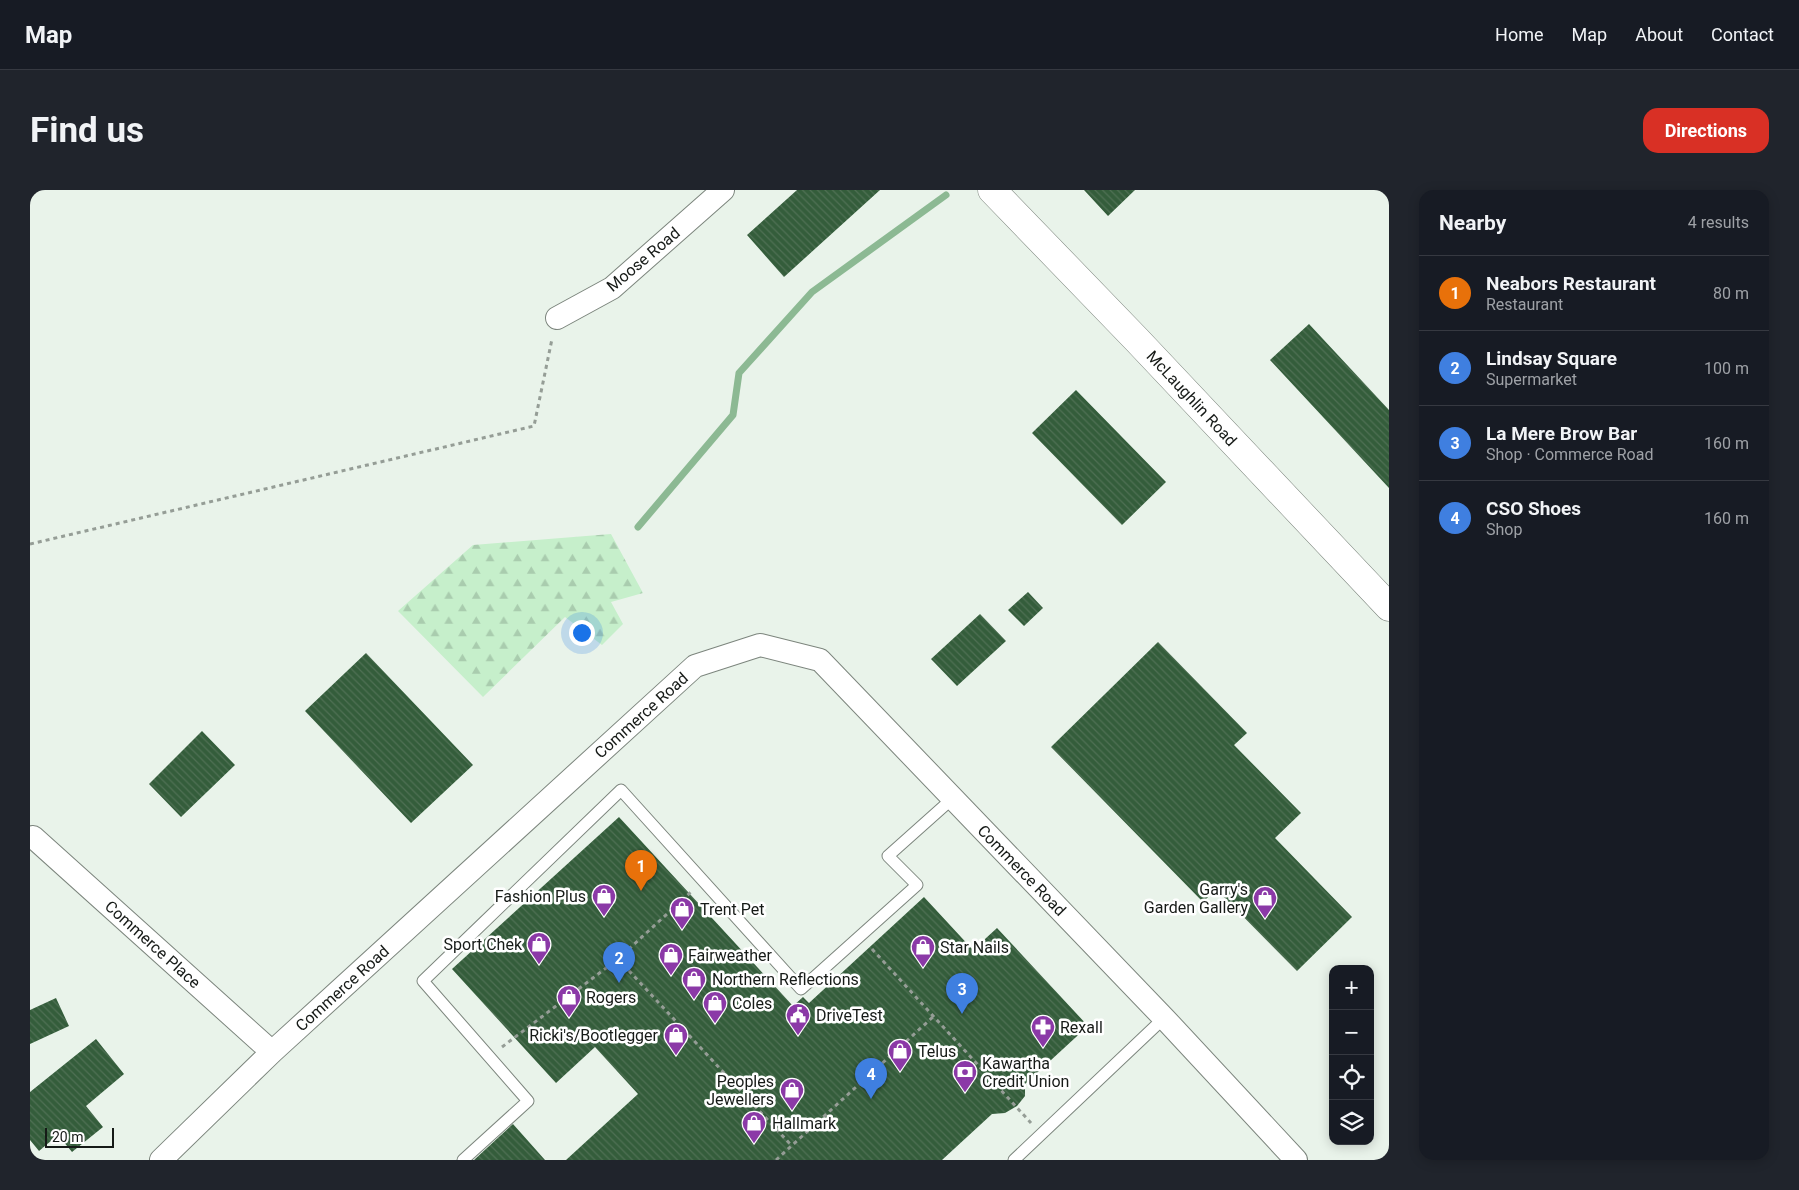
<!DOCTYPE html>
<meta charset="utf-8">
<style>
:root{--surface:#171b24;--page:#20242c;--text:#f1f3f6;--muted:#9ea1a6;--line:#363941;--accent:#d93025}
body{margin:0;font-family:Roboto,sans-serif;background:var(--page);color:var(--text)}
.controls{position:absolute;right:15px;bottom:15px;display:grid;overflow:hidden;border-radius:10px;box-shadow:0 2px 12px #0003}
.controls button{width:45px;height:45px;display:grid;place-items:center;padding:0;border:0;border-bottom:1px solid var(--line);background:var(--surface);color:var(--text);font:25px sans-serif}
.scale{position:absolute;left:15px;bottom:12px;width:69px;box-sizing:border-box;padding-left:5px;border:2px solid #161a17;border-top:0;font-size:14px;line-height:18px;white-space:nowrap;color:#161a17;-webkit-text-stroke:4px #fff;paint-order:stroke}
.you{position:absolute;left:551px;top:442px;width:18px;height:18px;margin:-12px;border:4px solid #fff;border-radius:50%;background:#1a73e8;box-shadow:0 0 0 8px #1a73e833}
.badge{display:grid;place-items:center;width:32px;height:32px;border-radius:50%;background:var(--accent);color:#fff;font-size:16px;font-weight:700}
.pin{position:absolute;translate:-50% -41px;filter:drop-shadow(0 1px 2px #0008)}
.pin::after{content:'';position:absolute;top:26px;width:18px;height:15px;background:inherit;clip-path:polygon(0 0,100% 0,50% 100%)}
.list{margin:0;padding:0;list-style:none}
h2{display:flex;justify-content:space-between;align-items:center;height:65px;margin:0;padding:0 20px;font-size:21px}
h2 small{font-size:16px;font-weight:400;color:var(--muted)}
.list li{display:grid;grid-template-columns:32px 1fr auto;gap:15px;align-items:center;box-sizing:border-box;height:75px;padding:0 20px;border-top:1px solid var(--line)}
.list b{display:block;font-size:19px;white-space:nowrap}
.list p{margin:0;font-size:16px;white-space:nowrap;color:var(--muted)}
.list em{font-size:16px;font-style:normal;color:var(--muted)}
.icon{flex:none;width:28px;height:28px;fill:none;stroke:currentColor;stroke-width:2;stroke-linecap:round;stroke-linejoin:round}
.map{position:relative;flex:none;width:1359px;height:970px;overflow:hidden;border-radius:15px}
header{display:flex;align-items:center;gap:30px;box-sizing:border-box;height:70px;padding:0 25px;background:var(--surface);border-bottom:1px solid var(--line)}
header strong{font-size:24px}
nav{display:flex;gap:28px;margin-inline-start:auto;font-size:18px}
.intro{display:flex;align-items:center;justify-content:space-between;box-sizing:border-box;height:120px;padding:0 30px}
h1{margin:0;font-size:35px}
.button{padding:12px 22px;border-radius:15px;background:var(--accent);color:#fff;font-size:18px;font-weight:700}
main{display:flex;gap:30px;padding:0 30px}
aside{flex:1;background:var(--surface);border-radius:15px;box-shadow:0 2px 12px #0003}
.map>svg:first-child{display:block}
.forest{fill:url(#forest-firs)}
.lines{fill:none;stroke-linecap:round;stroke-linejoin:round}
.stream{stroke:#8cb993;stroke-width:7}
.building{fill:url(#building-back-hatch)}
.service-casing{stroke:#7c857d;stroke-width:13}
.minor-casing{stroke:#7c857d;stroke-width:24}
.tertiary-casing{stroke:#7c857d;stroke-width:29}
.path{stroke:#959d96;stroke-width:3;stroke-dasharray:4 4;stroke-linecap:butt}
.service{stroke:#fff;stroke-width:11}
.minor{stroke:#fff;stroke-width:22}
.tertiary{stroke:#fff;stroke-width:28}
.labels{text-anchor:middle;stroke-width:5;stroke-linejoin:round;paint-order:stroke}
.street-label{font-size:16px;fill:#161a17;stroke:#fff}
.poi-label{font-size:16px;fill:#161a17;stroke:#fff;text-anchor:start}
</style>
<header>
<strong>Map</strong>
<nav><a>Home</a><a>Map</a><a>About</a><a>Contact</a></nav>
</header>
<div class="intro"><h1>Find us</h1><a class="button">Directions</a></div>
<main>
<div class="map">
<svg width="1359" height="970" viewBox="0 0 1359 970">
<defs>
<pattern id="forest-firs" width="22" height="20" patternUnits="userSpaceOnUse" patternTransform="scale(1.25)"><rect width="22" height="20" fill="#c6efcb"/><path d="M5 1l3.5 6h-7zM16 11l3.5 6h-7z" fill="#a9ccae"/></pattern>
<pattern id="building-back-hatch" width="6" height="6" patternUnits="userSpaceOnUse" patternTransform="scale(1.25)"><rect width="6" height="6" fill="#345d3b"/><path d="M-1 5l2 2M0 0l6 6M5-1l2 2" fill="none" stroke="#4f7054"/></pattern>
</defs>
<rect width="100%" height="100%" fill="#e9f3ea"/>
<path class="forest" d="M581,344l32,59 -32,9 12,22 -21,21 -37,-28 -82,80 -85,-86 75,-66z"/>
<g class="lines">
<path class="stream" d="M608,337l95,-112 6,-42 73,-81 134,-97"/>
</g>
<path class="building" d="M767,0h83l-96,87 -37,-42z
M1054,0h51l-27,26z
M1279,134l80,86v78l-119,-128z
M1046,200l90,92 -44,43 -90,-92z
M998,402l15,16 -19,18 -16,-16z
M950,424l26,27 -49,45 -26,-27z
M1128,452l89,91 -13,12 67,68 -26,25 77,79 -55,54 -81,-82 -13,13 -152,-155z
M336,463l107,112 -62,58 -106,-112z
M172,541l33,34 -54,52 -32,-33z
M589,627l174,189 10,-9 6,6 115,-106 49,53 24,-22 91,98 -63,58v12l-8,10 -12,7 -13,1 -50,46h-376l72,-66 -43,-47 -39,36 -104,-114z
M26,808l13,28 -39,18v-34z
M66,849l28,35 -38,32 17,21 -31,25 -14,-17 -19,16 -9,-11v-48z
M483,934l32,36h-71z"/>
<g class="lines">
<g class="service-casing">
<path id="service" d="M433,970l65,-59 -105,-120 198,-191 180,199 116,-104 -29,-29 65,-58
M984,970l150,-142"/>
</g>
<g class="minor-casing">
<path id="minor" d="M527,128l55,-30 111,-98
M3,647l239,215
M131,970l111,-108 423,-386 65,-21 60,15 344,358 132,142"/>
</g>
<g class="tertiary-casing">
<path id="tertiary" d="M962,0l145,150 252,267"/>
</g>
<path class="path" d="M0,354l504,-118 18,-87
M842,759l159,174
M588,769l174,187
M472,857l116,-88 74,-68
M746,970l158,-144"/>
<use href="#service" class="service"/>
<use href="#minor" class="minor"/>
<use href="#tertiary" class="tertiary"/>
</g>
<defs>
<g id="shop-pin" transform="scale(1.25)"><path d="M0 17L-7.5 6A9.5 9.5 0 1 1 7.5 6Z" fill="#8b39a7" stroke="#fff"/><path d="M-5-2.5h2.3a2.7 3.5 0 0 1 5.4 0H5L5.5 6h-11ZM-1.5-2.5h3a1.5 2.3 0 0 0-3 0Z" fill="#fff"/></g>
<g id="civic-pin" transform="scale(1.25)"><path d="M0 17L-7.5 6A9.5 9.5 0 1 1 7.5 6Z" fill="#8b39a7" stroke="#fff"/><path d="M-.6-6.5H3V-4.5H.6V-3L4-1V1h2V6H-6V1h2V-1L-.6-3ZM-1.2 2.5V6h2.4V2.5Z" fill="#fff"/></g>
<g id="pharmacy-pin" transform="scale(1.25)"><path d="M0 17L-7.5 6A9.5 9.5 0 1 1 7.5 6Z" fill="#8b39a7" stroke="#fff"/><path d="M-2-6h4v4h4v4h-4v4h-4v-4h-4v-4h4Z" fill="#fff"/></g>
<g id="bank-pin" transform="scale(1.25)"><path d="M0 17L-7.5 6A9.5 9.5 0 1 1 7.5 6Z" fill="#8b39a7" stroke="#fff"/><path d="M-6-4H6V4H-6ZM0-2.3a2.3 2.3 0 1 0 0 4.6a2.3 2.3 0 1 0 0-4.6Z" fill="#fff"/></g>
</defs>
<g fill-rule="evenodd">
<use href="#shop-pin" x="574" y="706"/>
<use href="#shop-pin" x="1235" y="708"/>
<use href="#shop-pin" x="652" y="719"/>
<use href="#shop-pin" x="509" y="754"/>
<use href="#shop-pin" x="893" y="757"/>
<use href="#shop-pin" x="641" y="765"/>
<use href="#shop-pin" x="664" y="789"/>
<use href="#shop-pin" x="539" y="807"/>
<use href="#shop-pin" x="685" y="813"/>
<use href="#civic-pin" x="768" y="825"/>
<use href="#pharmacy-pin" x="1013" y="837"/>
<use href="#shop-pin" x="646" y="845"/>
<use href="#shop-pin" x="870" y="861"/>
<use href="#bank-pin" x="935" y="882"/>
<use href="#shop-pin" x="762" y="900"/>
<use href="#shop-pin" x="724" y="933"/>
</g>
<g class="labels">
<g class="street-label">
<text transform="translate(613 69) rotate(-40)" y="6">Moose Road</text>
<text transform="translate(1162 208) rotate(47)" y="6">McLaughlin Road</text>
<text transform="translate(611 525) rotate(-42)" y="6">Commerce Road</text>
<text transform="translate(992 680) rotate(46)" y="6">Commerce Road</text>
<text transform="translate(123 754) rotate(42)" y="6">Commerce Place</text>
<text transform="translate(312 798) rotate(-42)" y="6">Commerce Road</text>
</g>
<g class="poi-label">
<text x="1218" y="705" text-anchor="end">Garry's<tspan x="1218" dy="18">Garden Gallery</tspan></text>
<text x="556" y="712" text-anchor="end">Fashion Plus</text>
<text x="670" y="725">Trent Pet</text>
<text x="492" y="760" text-anchor="end">Sport Chek</text>
<text x="910" y="763">Star Nails</text>
<text x="658" y="771">Fairweather</text>
<text x="682" y="795">Northern Reflections</text>
<text x="556" y="813">Rogers</text>
<text x="702" y="819">Coles</text>
<text x="786" y="831">DriveTest</text>
<text x="1030" y="843">Rexall</text>
<text x="628" y="851" text-anchor="end">Ricki's/Bootlegger</text>
<text x="888" y="867">Telus</text>
<text x="952" y="879">Kawartha<tspan x="952" dy="18">Credit Union</tspan></text>
<text x="744" y="897" text-anchor="end">Peoples<tspan x="744" dy="18">Jewellers</tspan></text>
<text x="742" y="939">Hallmark</text>
</g>
</g>
</svg>
<div class="controls">
<button>+</button>
<button>−</button>
<button><svg class="icon" aria-label="locate" viewBox="0 0 24 24"><circle cx="12" cy="12" r="6"/><path d="M12 2v4M12 18v4M2 12h4M18 12h4"/></svg></button>
<button><svg class="icon" aria-label="layers" viewBox="0 0 24 24"><path d="M12 4l9 5-9 5-9-5zM3 14l9 5 9-5"/></svg></button>
</div>
<div class="scale">20 m</div>
<div class="you"></div>
<div class="pin badge" style="left:611px;top:701px;background:#e8710a">1</div>
<div class="pin badge" style="left:589px;top:793px;background:#3f7fe0">2</div>
<div class="pin badge" style="left:932px;top:824px;background:#3f7fe0">3</div>
<div class="pin badge" style="left:841px;top:909px;background:#3f7fe0">4</div>
</div>
<aside>
<h2>Nearby<small>4 results</small></h2>
<ul class="list">
<li><span class="badge" style="background:#e8710a">1</span><div><b>Neabors Restaurant</b><p>Restaurant</p></div><em>80 m</em></li>
<li><span class="badge" style="background:#3f7fe0">2</span><div><b>Lindsay Square</b><p>Supermarket</p></div><em>100 m</em></li>
<li><span class="badge" style="background:#3f7fe0">3</span><div><b>La Mere Brow Bar</b><p>Shop · Commerce Road</p></div><em>160 m</em></li>
<li><span class="badge" style="background:#3f7fe0">4</span><div><b>CSO Shoes</b><p>Shop</p></div><em>160 m</em></li>
</ul>
</aside>
</main>
